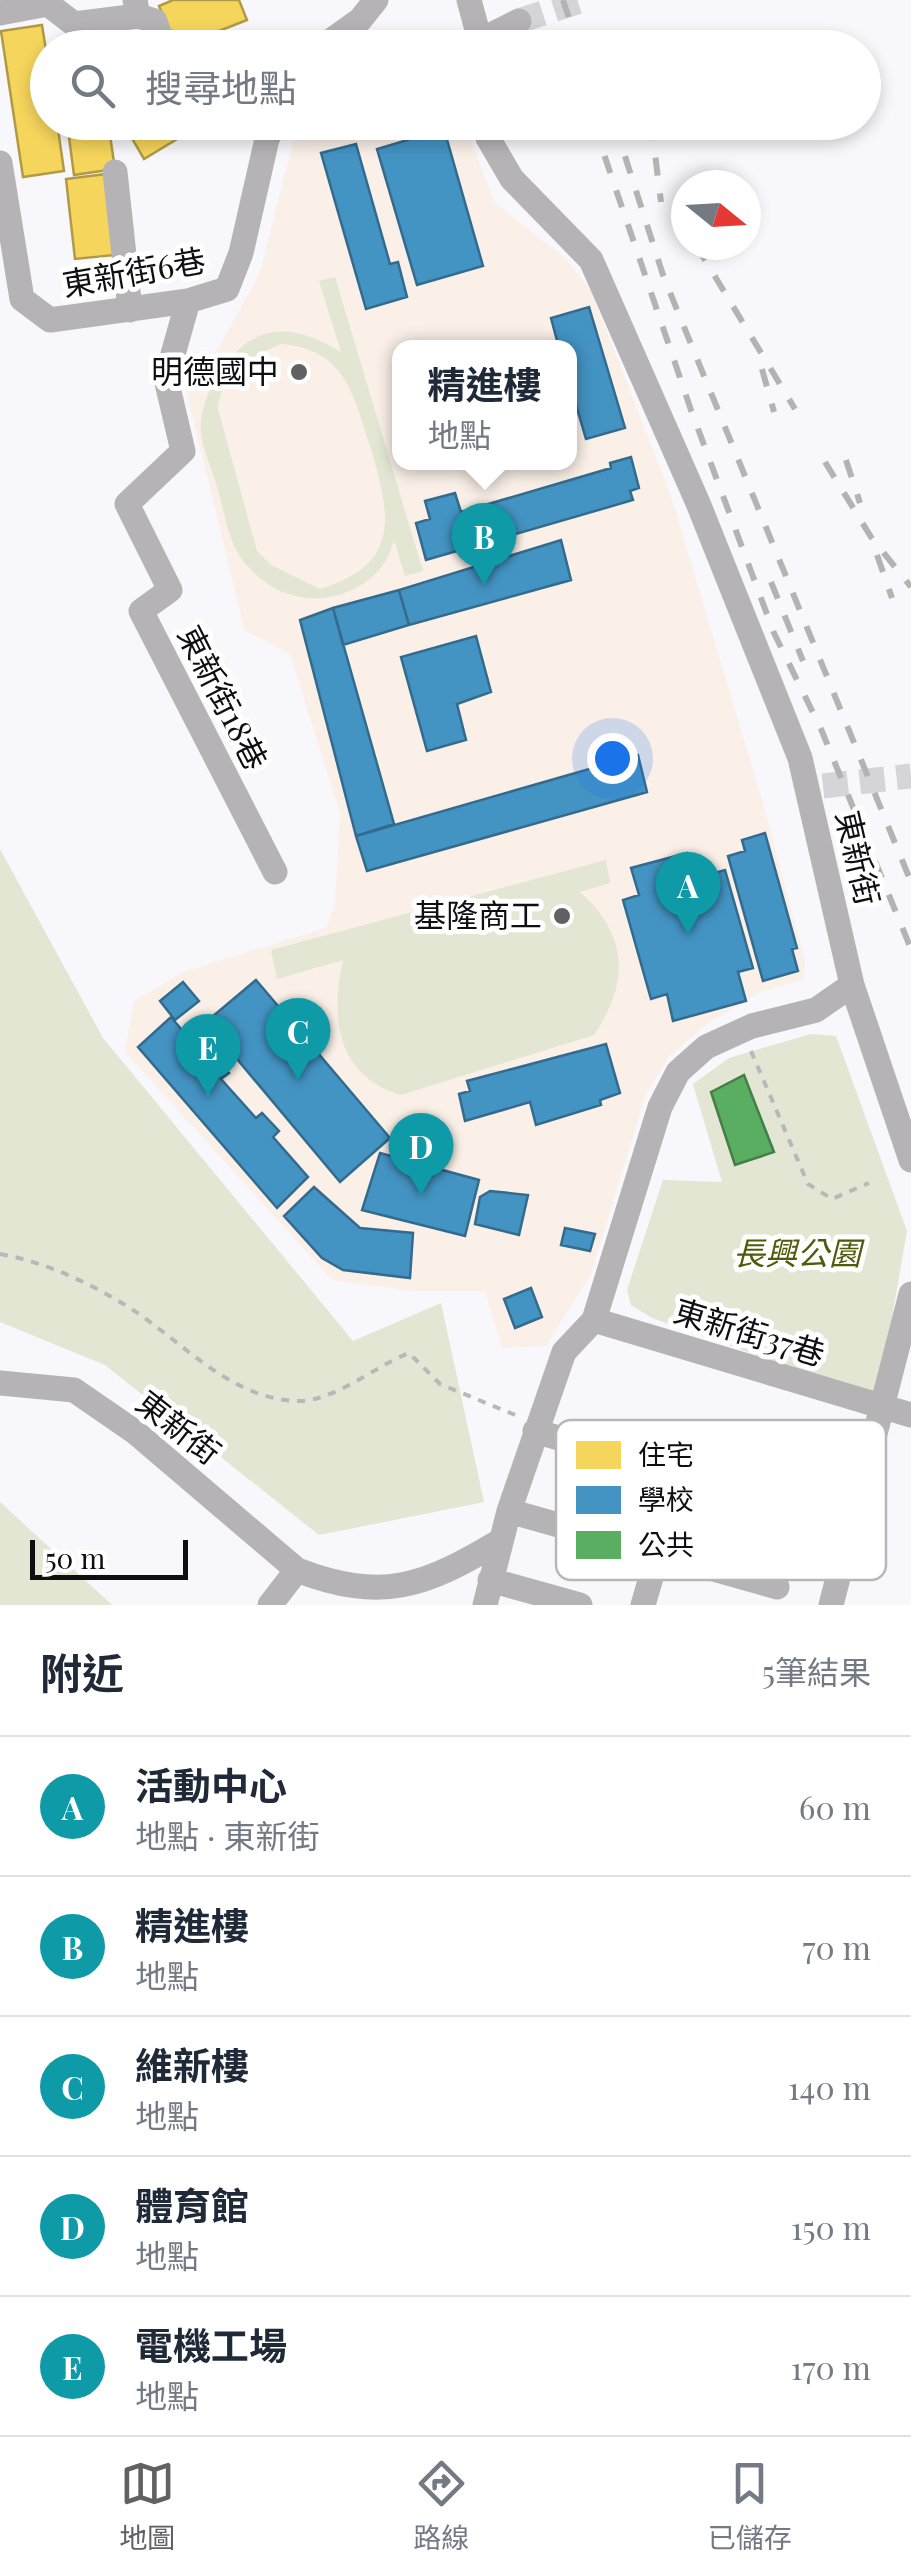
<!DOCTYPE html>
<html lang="zh-TW">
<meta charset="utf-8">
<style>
:root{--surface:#fff;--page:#f6f6f7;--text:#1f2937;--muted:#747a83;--line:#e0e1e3;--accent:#616063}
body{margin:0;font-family:"Playfair Display","Noto Sans TC",serif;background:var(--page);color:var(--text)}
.compass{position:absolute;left:671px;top:170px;width:90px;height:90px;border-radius:50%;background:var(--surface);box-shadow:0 5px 15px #0003;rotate:108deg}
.scale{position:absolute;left:30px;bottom:25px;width:158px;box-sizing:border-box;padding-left:10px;border:5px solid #0f0f11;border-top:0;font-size:28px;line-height:35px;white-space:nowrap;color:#0f0f11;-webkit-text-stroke:8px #fff;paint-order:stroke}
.you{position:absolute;left:612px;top:758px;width:35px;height:35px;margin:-25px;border:8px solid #fff;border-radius:50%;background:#1a73e8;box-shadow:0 0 0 15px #1a73e833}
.badge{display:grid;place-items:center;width:65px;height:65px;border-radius:50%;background:var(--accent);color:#fff;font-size:32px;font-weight:700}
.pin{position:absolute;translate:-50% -82px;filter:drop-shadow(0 2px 5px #0008)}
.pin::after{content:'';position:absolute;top:52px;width:35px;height:30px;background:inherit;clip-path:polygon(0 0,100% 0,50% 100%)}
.popup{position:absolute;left:392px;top:340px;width:185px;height:130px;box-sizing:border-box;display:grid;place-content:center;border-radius:20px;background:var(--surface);filter:drop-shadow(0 2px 8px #0005);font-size:32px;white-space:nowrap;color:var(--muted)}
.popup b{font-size:38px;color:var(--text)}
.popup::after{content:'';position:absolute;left:50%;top:100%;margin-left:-20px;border:20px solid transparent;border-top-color:var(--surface)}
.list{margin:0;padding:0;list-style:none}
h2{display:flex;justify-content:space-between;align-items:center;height:130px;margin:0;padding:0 40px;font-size:42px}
h2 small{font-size:32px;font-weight:400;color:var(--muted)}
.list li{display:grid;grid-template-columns:65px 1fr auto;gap:30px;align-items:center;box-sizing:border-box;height:140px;padding:0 40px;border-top:2px solid var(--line)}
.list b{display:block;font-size:38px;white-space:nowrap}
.list p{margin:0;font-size:32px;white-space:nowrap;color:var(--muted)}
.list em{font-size:32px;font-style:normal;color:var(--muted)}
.icon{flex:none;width:55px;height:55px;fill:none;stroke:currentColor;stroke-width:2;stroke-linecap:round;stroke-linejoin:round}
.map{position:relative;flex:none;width:911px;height:1605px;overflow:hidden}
.search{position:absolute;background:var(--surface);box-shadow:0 5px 15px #0003;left:30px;right:30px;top:30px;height:110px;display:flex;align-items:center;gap:25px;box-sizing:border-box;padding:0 35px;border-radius:55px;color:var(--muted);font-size:38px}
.sheet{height:830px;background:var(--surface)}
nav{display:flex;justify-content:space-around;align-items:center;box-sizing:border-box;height:140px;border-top:2px solid var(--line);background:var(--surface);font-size:28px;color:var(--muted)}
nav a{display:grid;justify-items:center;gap:5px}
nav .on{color:var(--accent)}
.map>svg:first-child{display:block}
.education{fill:#faf0e8;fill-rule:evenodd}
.green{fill:#e2e6d2;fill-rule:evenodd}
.homes{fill:#f6d55c;stroke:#b19a46;stroke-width:2.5}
.schools{fill:#4393c3;stroke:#336b8e;stroke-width:2.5}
.public{fill:#5aae61;stroke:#447e49;stroke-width:2.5}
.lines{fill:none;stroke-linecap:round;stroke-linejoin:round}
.minor-tunnel{stroke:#d5d4d8;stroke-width:25;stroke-dasharray:25 12;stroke-linecap:butt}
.path{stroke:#b8b8ba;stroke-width:4;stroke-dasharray:8 8;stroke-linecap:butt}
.minor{stroke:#b5b3b5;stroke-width:25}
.rail{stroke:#b3b3b4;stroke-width:6;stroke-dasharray:18 18;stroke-linecap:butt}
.poi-dot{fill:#616063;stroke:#fff;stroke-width:4}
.labels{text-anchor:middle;stroke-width:10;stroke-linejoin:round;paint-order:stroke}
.street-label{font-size:32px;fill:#0f0f11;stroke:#fff}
.poi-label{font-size:32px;fill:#0f0f11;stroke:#fff;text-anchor:end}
.park-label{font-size:32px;font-style:italic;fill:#505b0a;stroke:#fff}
.key{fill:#fff;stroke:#b7b7b8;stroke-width:2.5}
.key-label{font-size:28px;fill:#0f0f11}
</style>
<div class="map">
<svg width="911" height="1605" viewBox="0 0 911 1605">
<rect width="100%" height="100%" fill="#f8f7fb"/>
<path class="education" d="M305,123h159l31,80 70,55 26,33 80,205 93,311 41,154 -2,19 -41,11 -54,32 -39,34 -23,37 -55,180 -45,72 -44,2 -17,-57h-74l-79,-11 -207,-228 9,-51 52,-30 140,-43 9,-23 5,-92 -50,-159 -45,-23 -59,-241 34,-45 40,-72 34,-135zM399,348h170v114h-170z"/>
<path class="green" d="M335,277l88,294 -18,5 -11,-36c-7,29 -28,47 -56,55 -39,11 -77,-7 -99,-40 -12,-19 -16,-50 -23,-72 -5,-16 -14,-35 -15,-51 -2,-15 6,-39 14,-51 32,-57 72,-62 126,-29l-22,-71zM281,344c64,5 73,51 89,102 20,68 33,118 -50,143l-49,-24 -14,-14 -39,-142c2,-35 34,-53 63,-65z
M0,849l103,189 250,303 88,-38 43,199 -165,33 -214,-170 -105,-43z
M606,860l4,23 -30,9c49,43 49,92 14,143l-193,60c-65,-19 -71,-79 -58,-135l-66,19 -6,-29z
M811,1034l25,2 71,195 -29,167 -226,-80 -21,-13 -4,-15 36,-110 59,2 -29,-98 36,-26z
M0,1502l112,103h-112z"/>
<path class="homes" d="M173,0h66l8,20 -71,28 -17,-42z
M42,25l6,38v59h9l7,49 -41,6 -22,-146z
M67,122h41l7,47 -41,6z
M151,122h30l6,11 -43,26 -14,-24z
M106,174l9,81 -40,4 -9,-80z"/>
<path class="schools" d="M444,129l39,137 -66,19 -40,-136z
M356,144l34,120 8,-2 9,35 -41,12 -45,-156z
M589,307l36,121 -39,11 -17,-58v-33h-10l-8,-30z
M631,457l8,31 -9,3 3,9 -207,60 -10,-37 14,-4 -5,-18 30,-8 6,19 150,-44 -1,-5z
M561,540l10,40 -162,45 -10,-35z
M399,590l10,35 -66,20 -10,-37z
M333,608l61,216 -38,12 -56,-216z
M476,636l15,56 -34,12 9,36 -39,11 -26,-94z
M638,755l9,37 -280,79 -11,-35z
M765,833l32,115 -5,1 6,22 -35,10 -35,-125 17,-5 -3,-11z
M687,853l3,11 14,-5 4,16 17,-5 28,98 -15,4 8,29 -73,20 -6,-27 -16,5 -28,-99 16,-5 -8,-27z
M256,980l134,158 -50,44 -134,-160z
M183,982l16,19 -24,19 -15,-19z
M171,1017l35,42 7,-7 16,21 -8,6 35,39 6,-5 17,18 -6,6 35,40 -31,31 -139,-161z
M606,1044l14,49 -20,7 1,5 -65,20 -6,-23 -65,19 -6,-27 11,-3 -3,-10z
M380,1153l99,27 -14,56 -103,-26z
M314,1187l46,41 53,5 -3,45 -67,-8 -21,-12 -38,-42z
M490,1191l38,4 -9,40 -44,-11 5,-27z
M565,1228l30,6 -5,17 -29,-6z
M531,1288l11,29 -27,11 -11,-29z"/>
<path class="public" d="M744,1075l30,77 -39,13 -24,-73z"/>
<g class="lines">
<path class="minor-tunnel" d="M519,21l64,-21
M823,786l88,-10"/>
<path class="path" d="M751,1051l57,133 24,15 37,-16
M0,1254c47,8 99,33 139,60 49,34 95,85 158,87 37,1 78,-35 112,-48l31,31 80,33"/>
<path class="minor" d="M135,0l3,16 17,5 4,13 14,14
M469,0l13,48
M0,13l48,-9 26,20 64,-8
M321,48l39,-28 16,-20
M465,48l54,-27
M487,122l1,16 24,41 79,81 107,243 102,255 52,227 59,175
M0,163l22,136 28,21 138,-19 39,-12 14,-36 26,-114 9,-17
M115,172l15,138
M188,301l-22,78 17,72 -56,53 43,86 -29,21 134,261
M594,1320l317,95
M0,1383l74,7 61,42 162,138c86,33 128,16 203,-29
M535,1431l257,76
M509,1511l268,76
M490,1580l90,25
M270,1605l27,-35
M485,1605l24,-94 55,-159 30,-32 66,-213 18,-35 28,-25 46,-21 64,-16 36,-25
M643,1605l38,-130
M831,1605l80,-311"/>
<path class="rail" d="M563,0l16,48
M593,122l98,288 83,223 47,96 90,220
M614,122l50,156 247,604
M651,122l10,80
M696,245l99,164
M762,369l12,43
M846,460l14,43
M825,462l46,75 40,50
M877,555l15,43
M771,582l32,79"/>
</g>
<g class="poi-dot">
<circle cx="299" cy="372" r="10"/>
<circle cx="562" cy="916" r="10"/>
</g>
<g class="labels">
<g class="street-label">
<text transform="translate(134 273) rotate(-10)" y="11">東新街6巷</text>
<text transform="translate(222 698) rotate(63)" y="11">東新街18巷</text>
<text transform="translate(857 858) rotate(77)" y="11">東新街</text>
<text transform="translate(749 1333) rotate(17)" y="11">東新街37巷</text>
<text transform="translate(178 1428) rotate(38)" y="11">東新街</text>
</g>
<g class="poi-label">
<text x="279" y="383">明德國中</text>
<text x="542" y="927">基隆商工</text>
</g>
<g class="park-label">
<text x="797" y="1265">長興公園</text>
</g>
</g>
<rect x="556" y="1420" width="330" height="160" rx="15" class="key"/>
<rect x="576" y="1441" width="45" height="28" fill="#f6d55c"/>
<rect x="576" y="1486" width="45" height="28" fill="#4393c3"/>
<rect x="576" y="1531" width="45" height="28" fill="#5aae61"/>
<g class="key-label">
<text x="638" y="1465">住宅</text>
<text x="638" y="1510">學校</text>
<text x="638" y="1555">公共</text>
</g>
</svg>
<svg class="compass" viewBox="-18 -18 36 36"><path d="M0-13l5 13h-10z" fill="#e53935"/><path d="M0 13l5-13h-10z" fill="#747a83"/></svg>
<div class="scale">50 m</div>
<div class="you"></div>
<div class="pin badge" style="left:688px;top:934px;background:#0f9aa8">A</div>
<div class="pin badge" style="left:484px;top:585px;background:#0f9aa8">B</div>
<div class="popup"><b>精進樓</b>地點</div>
<div class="pin badge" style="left:298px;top:1080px;background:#0f9aa8">C</div>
<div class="pin badge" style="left:421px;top:1195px;background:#0f9aa8">D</div>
<div class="pin badge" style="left:208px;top:1096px;background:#0f9aa8">E</div>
<div class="search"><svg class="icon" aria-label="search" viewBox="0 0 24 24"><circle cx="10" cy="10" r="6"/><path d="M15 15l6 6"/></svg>搜尋地點</div>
</div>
<section class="sheet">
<h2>附近<small>5筆結果</small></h2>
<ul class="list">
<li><span class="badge" style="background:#0f9aa8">A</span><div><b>活動中心</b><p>地點 · 東新街</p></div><em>60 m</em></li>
<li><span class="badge" style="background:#0f9aa8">B</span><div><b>精進樓</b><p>地點</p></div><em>70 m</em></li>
<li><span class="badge" style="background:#0f9aa8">C</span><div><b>維新樓</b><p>地點</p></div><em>140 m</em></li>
<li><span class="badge" style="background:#0f9aa8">D</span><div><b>體育館</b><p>地點</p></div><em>150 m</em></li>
<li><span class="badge" style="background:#0f9aa8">E</span><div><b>電機工場</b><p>地點</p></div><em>170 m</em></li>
</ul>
</section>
<nav>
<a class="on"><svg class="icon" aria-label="map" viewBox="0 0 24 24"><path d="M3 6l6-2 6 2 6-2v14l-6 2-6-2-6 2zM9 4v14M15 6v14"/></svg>地圖</a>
<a><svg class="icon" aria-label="directions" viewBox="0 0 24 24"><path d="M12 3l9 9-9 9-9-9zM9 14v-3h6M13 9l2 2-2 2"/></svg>路線</a>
<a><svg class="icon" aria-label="saved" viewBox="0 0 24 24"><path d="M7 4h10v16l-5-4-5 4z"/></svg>已儲存</a>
</nav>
